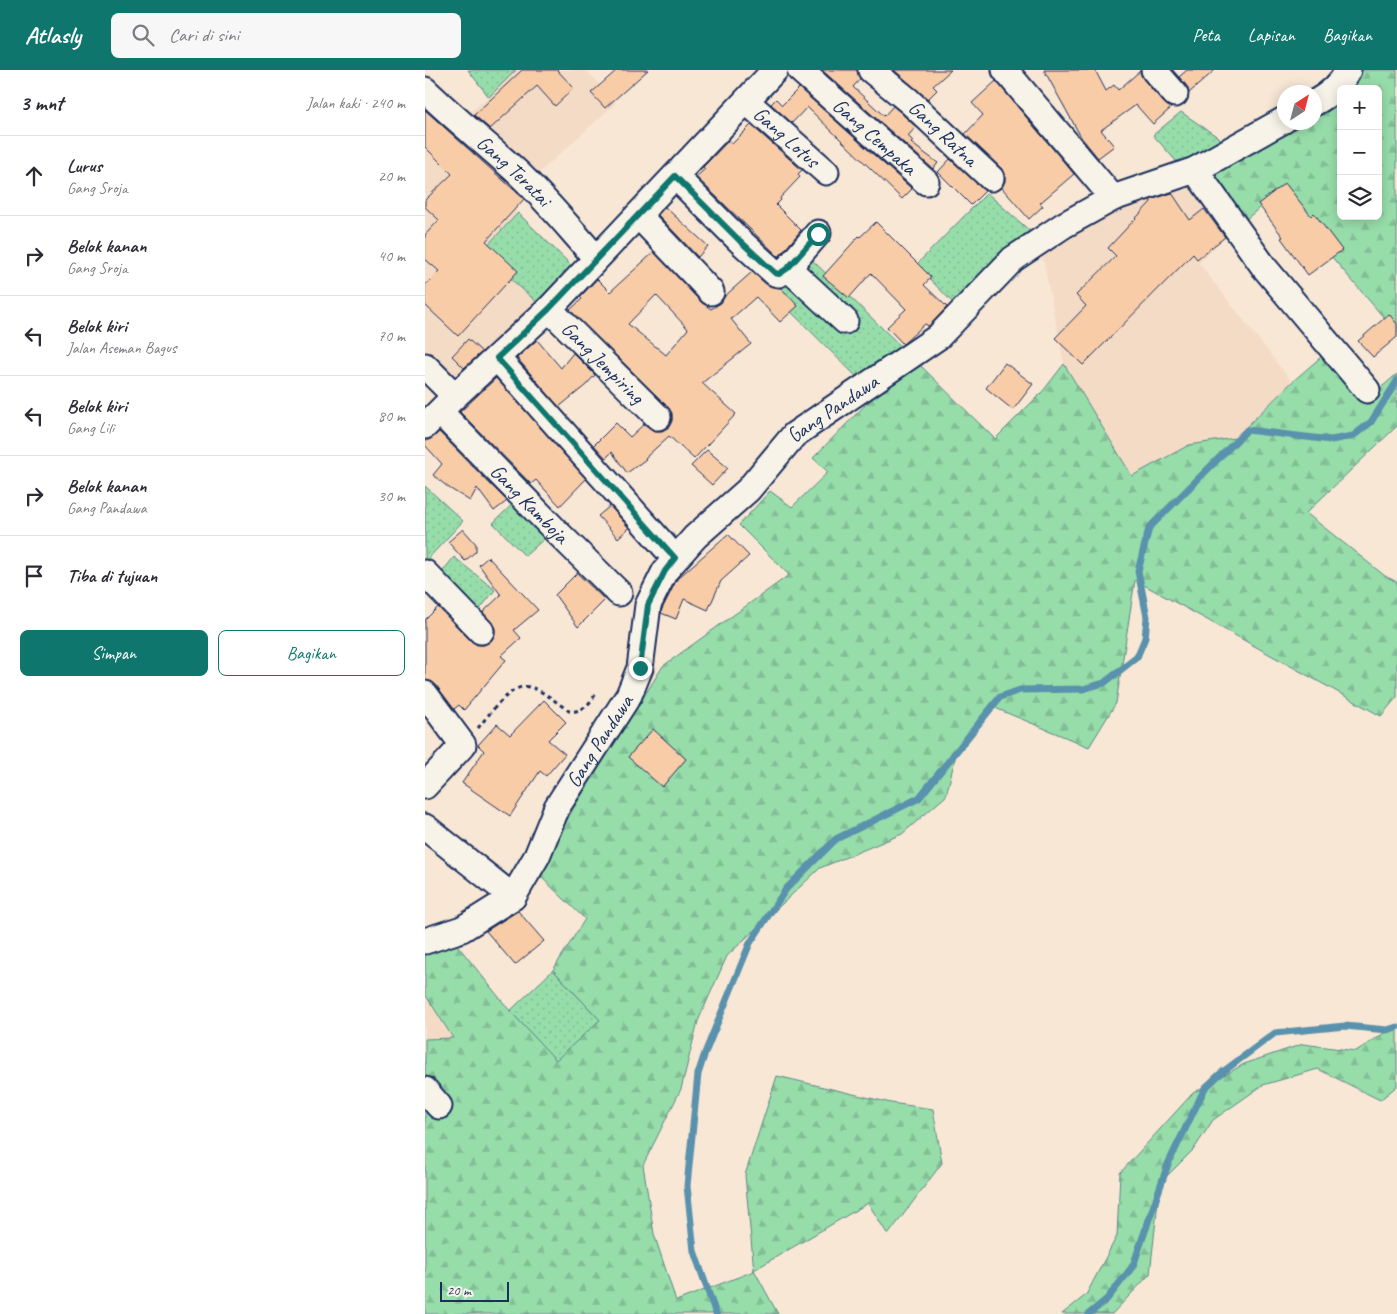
<!DOCTYPE html>
<html lang="id">
<meta charset="utf-8">
<style>
:root{--surface:#fff;--page:#f7f7f7;--text:#2b2b33;--muted:#7c7c81;--line:#e1e1e2;--accent:#0f766e}
body{margin:0;font-family:Caveat,sans-serif;background:var(--page);color:var(--text)}
.controls{position:absolute;right:15px;top:15px;display:grid;overflow:hidden;border-radius:8px;box-shadow:0 2px 12px #0003}
.controls button{width:45px;height:45px;display:grid;place-items:center;padding:0;border:0;border-bottom:1px solid var(--line);background:var(--surface);color:var(--text);font:25px sans-serif}
.compass{position:absolute;left:852px;top:15px;width:45px;height:45px;border-radius:50%;background:var(--surface);box-shadow:0 2px 12px #0003;rotate:36deg}
.scale{position:absolute;left:15px;bottom:12px;width:69px;box-sizing:border-box;padding-left:5px;border:2px solid #1b2f5e;border-top:0;font-size:14px;line-height:18px;white-space:nowrap;color:#1b2f5e;-webkit-text-stroke:4px #f7f3e8;paint-order:stroke}
.stop{position:absolute;width:15px;height:15px;margin:-11px;border:4px solid #0f766e;border-radius:50%;background:#fff}
.stop.end{background:#0f766e;border-color:#fff;box-shadow:0 1px 5px #0008}
.list{margin:0;padding:0;list-style:none}
h2{display:flex;justify-content:space-between;align-items:center;height:65px;margin:0;padding:0 20px;font-size:21px}
h2 small{font-size:16px;font-weight:400;color:var(--muted)}
.list li{display:grid;grid-template-columns:32px 1fr auto;gap:15px;align-items:center;box-sizing:border-box;height:80px;padding:0 20px;border-top:1px solid var(--line)}
.list b{display:block;font-size:19px;white-space:nowrap}
.list p{margin:0;font-size:16px;white-space:nowrap;color:var(--muted)}
.list em{font-size:16px;font-style:normal;color:var(--muted)}
.actions{display:flex;gap:10px;padding:15px 20px}
.actions a{flex:1;padding:11px 0;border:1px solid var(--accent);border-radius:8px;text-align:center;font-size:18px;color:var(--accent)}
.actions .main{background:var(--accent);color:#fff}
.icon{flex:none;width:28px;height:28px;fill:none;stroke:currentColor;stroke-width:2;stroke-linecap:round;stroke-linejoin:round}
.map{position:relative;flex:none;width:972px;height:1244px;overflow:hidden}
header{display:flex;align-items:center;gap:30px;box-sizing:border-box;height:70px;padding:0 25px;background:var(--accent);color:#fff}
header strong{font-size:24px}
nav{display:flex;gap:28px;margin-inline-start:auto;font-size:18px}
.search{width:350px;height:45px;background:var(--page);display:flex;align-items:center;gap:12px;box-sizing:border-box;padding:0 18px;border-radius:8px;color:var(--muted);font-size:19px}
main{display:flex}
aside{flex:1;background:var(--surface)}
.map>svg:first-child{display:block}
.built{fill:#f4dbc6}
.grass{fill:url(#grass-dots);stroke:#598684}
.forest{fill:url(#forest-firs);stroke:#598684;fill-rule:evenodd}
.lines{fill:none;stroke-linecap:round;stroke-linejoin:round}
.stream{stroke:#5a91ad;stroke-width:7}
.building{fill:#f9cca8;stroke:#1b2f5e;fill-rule:evenodd}
.minor-casing{stroke:#1b2f5e;stroke-width:29}
.path{stroke:#1b2f5e;stroke-width:3;stroke-dasharray:4 4;stroke-linecap:butt}
.minor{stroke:#f7f3e8;stroke-width:25}
.route{stroke:#0f766e;stroke-width:6}
.labels{text-anchor:middle;stroke-width:4;stroke-linejoin:round;paint-order:stroke}
.street-label{font-size:21px;fill:#1b2f5e;stroke:#f7f3e8}
</style>
<header>
<strong>Atlasly</strong>
<div class="search"><svg class="icon" aria-label="search" viewBox="0 0 24 24"><circle cx="10" cy="10" r="6"/><path d="M15 15l6 6"/></svg>Cari di sini</div>
<nav><a>Peta</a><a>Lapisan</a><a>Bagikan</a></nav>
</header>
<main>
<aside>
<h2>3 mnt<small>Jalan kaki · 240 m</small></h2>
<ul class="list">
<li><svg class="icon" aria-label="ahead" viewBox="0 0 24 24"><path d="M12 20V5M6 11l6-6 6 6"/></svg><div><b>Lurus</b><p>Gang Sroja</p></div><em>20 m</em></li>
<li><svg class="icon" aria-label="right" viewBox="0 0 24 24"><path d="M7 20v-9h11M14 6l5 5-5 5"/></svg><div><b>Belok kanan</b><p>Gang Sroja</p></div><em>40 m</em></li>
<li><svg class="icon" aria-label="left" viewBox="0 0 24 24"><path d="M17 20v-9H6M10 6l-5 5 5 5"/></svg><div><b>Belok kiri</b><p>Jalan Aseman Bagus</p></div><em>70 m</em></li>
<li><svg class="icon" aria-label="left" viewBox="0 0 24 24"><path d="M17 20v-9H6M10 6l-5 5 5 5"/></svg><div><b>Belok kiri</b><p>Gang Lili</p></div><em>80 m</em></li>
<li><svg class="icon" aria-label="right" viewBox="0 0 24 24"><path d="M7 20v-9h11M14 6l5 5-5 5"/></svg><div><b>Belok kanan</b><p>Gang Pandawa</p></div><em>30 m</em></li>
<li><svg class="icon" aria-label="arrive" viewBox="0 0 24 24"><path d="M6 21V4h12l-3 4 3 4H6"/></svg><div><b>Tiba di tujuan</b></div></li>
</ul>
<div class="actions"><a class="main">Simpan</a><a>Bagikan</a></div>
</aside>
<div class="map">
<svg width="972" height="1244" viewBox="0 0 972 1244">
<defs>
<pattern id="grass-dots" width="8" height="8" patternUnits="userSpaceOnUse" patternTransform="scale(1.25)"><rect width="8" height="8" fill="#97ddaa"/><path d="M2 2h.1M6 6h.1" fill="none" stroke="#82be95" stroke-width="1.8" stroke-linecap="round"/></pattern>
<pattern id="forest-firs" width="22" height="20" patternUnits="userSpaceOnUse" patternTransform="scale(1.25)"><rect width="22" height="20" fill="#97ddaa"/><path d="M5 1l3.5 6h-7zM16 11l3.5 6h-7z" fill="#82be95"/></pattern>
</defs>
<rect width="100%" height="100%" fill="#f8e7d5"/>
<filter id="ink" filterUnits="userSpaceOnUse"><feTurbulence type="fractalNoise" baseFrequency=".02" numOctaves="2"/><feDisplacementMap in="SourceGraphic" scale="10" xChannelSelector="R" yChannelSelector="G"/><feConvolveMatrix kernelMatrix="1 2 1 2 8 2 1 2 1" color-interpolation-filters="sRGB"/></filter>
<g filter="url(#ink)">
<path class="built" d="M91,0h70l30,33 -109,99 11,11 -37,39 60,54 -92,91 -24,-26v-263l20,24 44,-35z
M758,99l42,68 -26,26 93,119 -57,56 -46,7 -57,31 -68,-112 -25,-125z
M0,924l28,44 -28,1z"/>
<path class="grass" d="M43,0h48l-27,27z
M756,42l50,34 -48,23 -30,-34z
M562,123l52,46 -76,74 -47,-48z
M93,143l59,58 -36,35 -60,-54z
M381,184l112,109 -43,32 -105,-104z
M0,416l38,35 -38,41z
M99,423l33,34 -32,29 -32,-33z
M29,487l41,33 -26,33 -41,-33z
M128,900l47,50 -44,41 -46,-50z"/>
<path class="forest" d="M921,0h51v263l-120,-140 -52,44 -42,-68 48,-23 72,-23 11,-1 1,-12zM916,19h37v127h-37z
M904,280l41,47 27,-23v52l-91,87 79,63 12,6v115l-16,19 -246,-136 -19,123 -27,44 -94,-39 -37,38 -12,50 -44,38 -82,34 -93,88 -29,65 -17,68 -38,76 11,69 22,67 78,-30 -9,-96 32,-99 114,27 42,6 9,54 -54,72 -20,-32 -114,67 24,44h-353v-275l28,-1 -28,-44v-40l25,-18 60,75 46,49 44,-40 -47,-50 32,-51 -47,-45 35,-65 90,-143 126,-91 -50,-50 31,-34 22,16 36,-35 -15,-14 62,-63 43,-32 77,76 48,-48 21,-27 68,112 57,-31 46,-7 57,-56z
M972,955v61l-17,14 -62,-31 -55,16 -50,35 -19,29 -34,34 -10,91 -38,40h-50l24,-19 31,-59 3,-63 73,-80 51,-29 59,-20 53,7z"/>
<g class="lines">
<path class="stream" d="M291,1244l-22,-63 -7,-65 11,-112 7,-21 45,-110 36,-54 50,-50 83,-41 81,-101 20,-7 63,-1 21,-6 33,-26 8,-19 2,-21 -9,-46 11,-43 98,-98 84,10 22,-4 18,-14 26,-41
M664,1244l18,-15 26,-33 35,-102 37,-76 15,-14 55,-41 70,-7 42,4 10,-3"/>
</g>
<path class="building" d="M97,0h35l17,18 -19,18 -18,-20 -47,43 -16,-14z
M192,0h31l-43,38 -14,-15z
M397,0h35l3,9 -7,8 31,29 9,-10 7,6 16,15 -8,9 5,5 -2,2 27,20 -5,6z
M469,0h57l-18,16 4,4 -9,9z
M619,0h51l11,21 8,-6 4,5 22,-19 3,8 21,24 7,5 -18,16 -17,-19 -35,25 13,16 -16,12 -17,-21z
M762,0h28l-26,23 -3,-8 -7,-8z
M571,11l78,93 -34,29 3,3 -14,13 -27,-31 3,-7v-8l-4,-5 -36,-34 18,-19 -11,-12z
M374,18l113,101 -10,10 -95,-92 -15,16 -21,-19 5,-5 6,6z
M0,40l99,89 -38,42 32,30 -60,65 -33,-31v-20l14,-14 -14,-12v-24l14,-15 -14,-13v-7l27,-26 -27,-27z
M326,55l51,45 -4,4 2,3 -20,21 1,2 -5,5 25,25 -22,27 -83,-80 9,-8 -2,-2 25,-26 4,3z
M525,89l35,32 -14,14 -33,-33z
M860,113l26,33 3,-3 28,37 -34,25 -27,-37 2,-1 -25,-33z
M747,123l18,27 14,-11 21,28 -28,22 -4,-5 -110,111 -28,-27 31,-32 -10,-11 40,-39 -8,-8 43,-46 -1,-2z
M240,137l43,39 -10,11 -40,-42z
M451,152l55,55 -7,8 23,22 -18,19 -4,-2 -22,20 -16,-17 19,-18 -35,-36 -22,25 -26,-22 36,-40 1,1z
M229,182l47,50 10,7 10,-6 4,-7 27,-24 14,12 6,3 9,1 17,18 -18,16 -24,-25 -25,22 20,25 -49,39 34,31 -42,45 -25,-23 -24,22 1,1 -19,14 -15,-21 -6,6 -12,-13 22,-22 14,14 14,-13 10,7h8l7,-4 3,-6v-8l-4,-6 -98,-97 12,-11 -2,-2 17,-18 13,13zM231,225l32,34 -22,26 -38,-31z
M964,244l8,10v13l-24,20 -15,-16z
M43,269l14,13 -18,16 -12,-12z
M112,270l24,28 12,-15 22,22 -9,10 -27,22 -42,-49z
M580,293l28,21 -20,26 -27,-22z
M71,308l90,101 -26,27 -24,-26 -5,4 -71,-72z
M14,362l68,69 -13,10 -17,-23 -7,13 -21,-13 -16,-13 9,-11 -17,-19v-5h4z
M282,380l21,18 -16,17 -21,-19z
M185,436l19,22 -11,10 -20,-22z
M38,459l13,15v7l-11,10 -17,-19z
M303,464l21,22 -28,25 -13,29 -24,-11 -8,20 -15,-6 1,-4 15,-30z
M63,487l50,53 -24,20 7,8 -20,18 5,4 -42,50 -5,-5 -5,4 -18,-24 -5,-4 -6,-1v-60l13,-13 33,34 6,4h7l7,-4 4,-7v-7l-12,-15 18,-17 -22,-30z
M152,503l28,27 -27,27 -23,-32z
M119,630l22,22 -18,18 17,14 -19,22 -6,-5 -30,45 -48,-33 22,-32 -6,-6 19,-21 13,11z
M228,659l33,30 -24,28 -34,-30z
M93,841l26,30 -29,24 -29,-34z"/>
<g class="lines">
<g class="minor-casing">
<g id="minor">
<path id="s1" d="M375,0l126,112"/>
<path id="s2" d="M446,0l38,31 82,77"/>
<path d="M580,0l108,128"/>
<path d="M729,0l21,24"/>
<path id="s3" d="M0,20c29,28 61,54 91,81 29,27 54,58 80,87"/>
<path id="s4" d="M321,31l80,71"/>
<path d="M889,33c15,-8 27,-18 34,-33"/>
<path d="M770,100l69,97 103,123"/>
<path d="M250,106l64,64 36,33 4,1 9,-6 30,-35"/>
<path d="M213,145l73,77"/>
<path d="M363,198l57,53"/>
<path id="s5" d="M124,239l109,108"/>
<path d="M72,288l178,200"/>
<path d="M0,296l30,30"/>
<path id="s6" d="M15,342l117,120 62,61"/>
<path d="M0,356l30,-30 94,-87 226,-239"/>
<path d="M0,503l56,58"/>
<path d="M0,624l38,51 -38,41"/>
<path d="M0,757l88,70"/>
<path id="s7" d="M0,871l37,-12 51,-32 24,-41 20,-49 72,-112 11,-27 8,-63 17,-34 30,-34 53,-47 46,-55 144,-98 75,-78 51,-34 49,-27 82,-28 89,-50"/>
<path d="M0,1020l14,16"/>
</g>
</g>
<path class="path" d="M53,658c10,-12 34,-46 51,-41 14,3 28,16 40,24 14,2 21,-8 28,-19"/>
<use href="#minor" class="minor"/>
</g>
</g>
<g class="lines" filter="url(#ink)">
<path class="route" d="M215,598l8,-63 17,-34 10,-13 -178,-200 52,-49 126,-133 64,64 36,33 4,1 9,-6 30,-34"/>
</g>
<g class="labels">
<g class="street-label">
<text dy="7" stroke="none"><textPath href="#s2" startOffset="96">Gang Ratna</textPath></text>
<text dy="7" stroke="none"><textPath href="#s1" startOffset="100">Gang Cempaka</textPath></text>
<text dy="7" stroke="none"><textPath href="#s4" startOffset="54">Gang Lotus</textPath></text>
<text dy="7" stroke="none"><textPath href="#s3" startOffset="120">Gang Teratai</textPath></text>
<text dy="7" stroke="none"><textPath href="#s5" startOffset="76">Gang Jempiring</textPath></text>
<text dy="7" stroke="none"><textPath href="#s7" startOffset="698">Gang Pandawa</textPath></text>
<text dy="7" stroke="none"><textPath href="#s6" startOffset="128">Gang Kamboja</textPath></text>
<text dy="7" stroke="none"><textPath href="#s7" startOffset="278">Gang Pandawa</textPath></text>
</g>
</g>
</svg>
<div class="controls">
<button>+</button>
<button>−</button>
<button><svg class="icon" aria-label="layers" viewBox="0 0 24 24"><path d="M12 4l9 5-9 5-9-5zM3 14l9 5 9-5"/></svg></button>
</div>
<svg class="compass" viewBox="-18 -18 36 36"><path d="M0-13l5 13h-10z" fill="#e53935"/><path d="M0 13l5-13h-10z" fill="#7c7c81"/></svg>
<div class="scale">20 m</div>
<div class="stop" style="left:393px;top:164px"></div>
<div class="stop end" style="left:215px;top:598px"></div>
</div>
</main>
